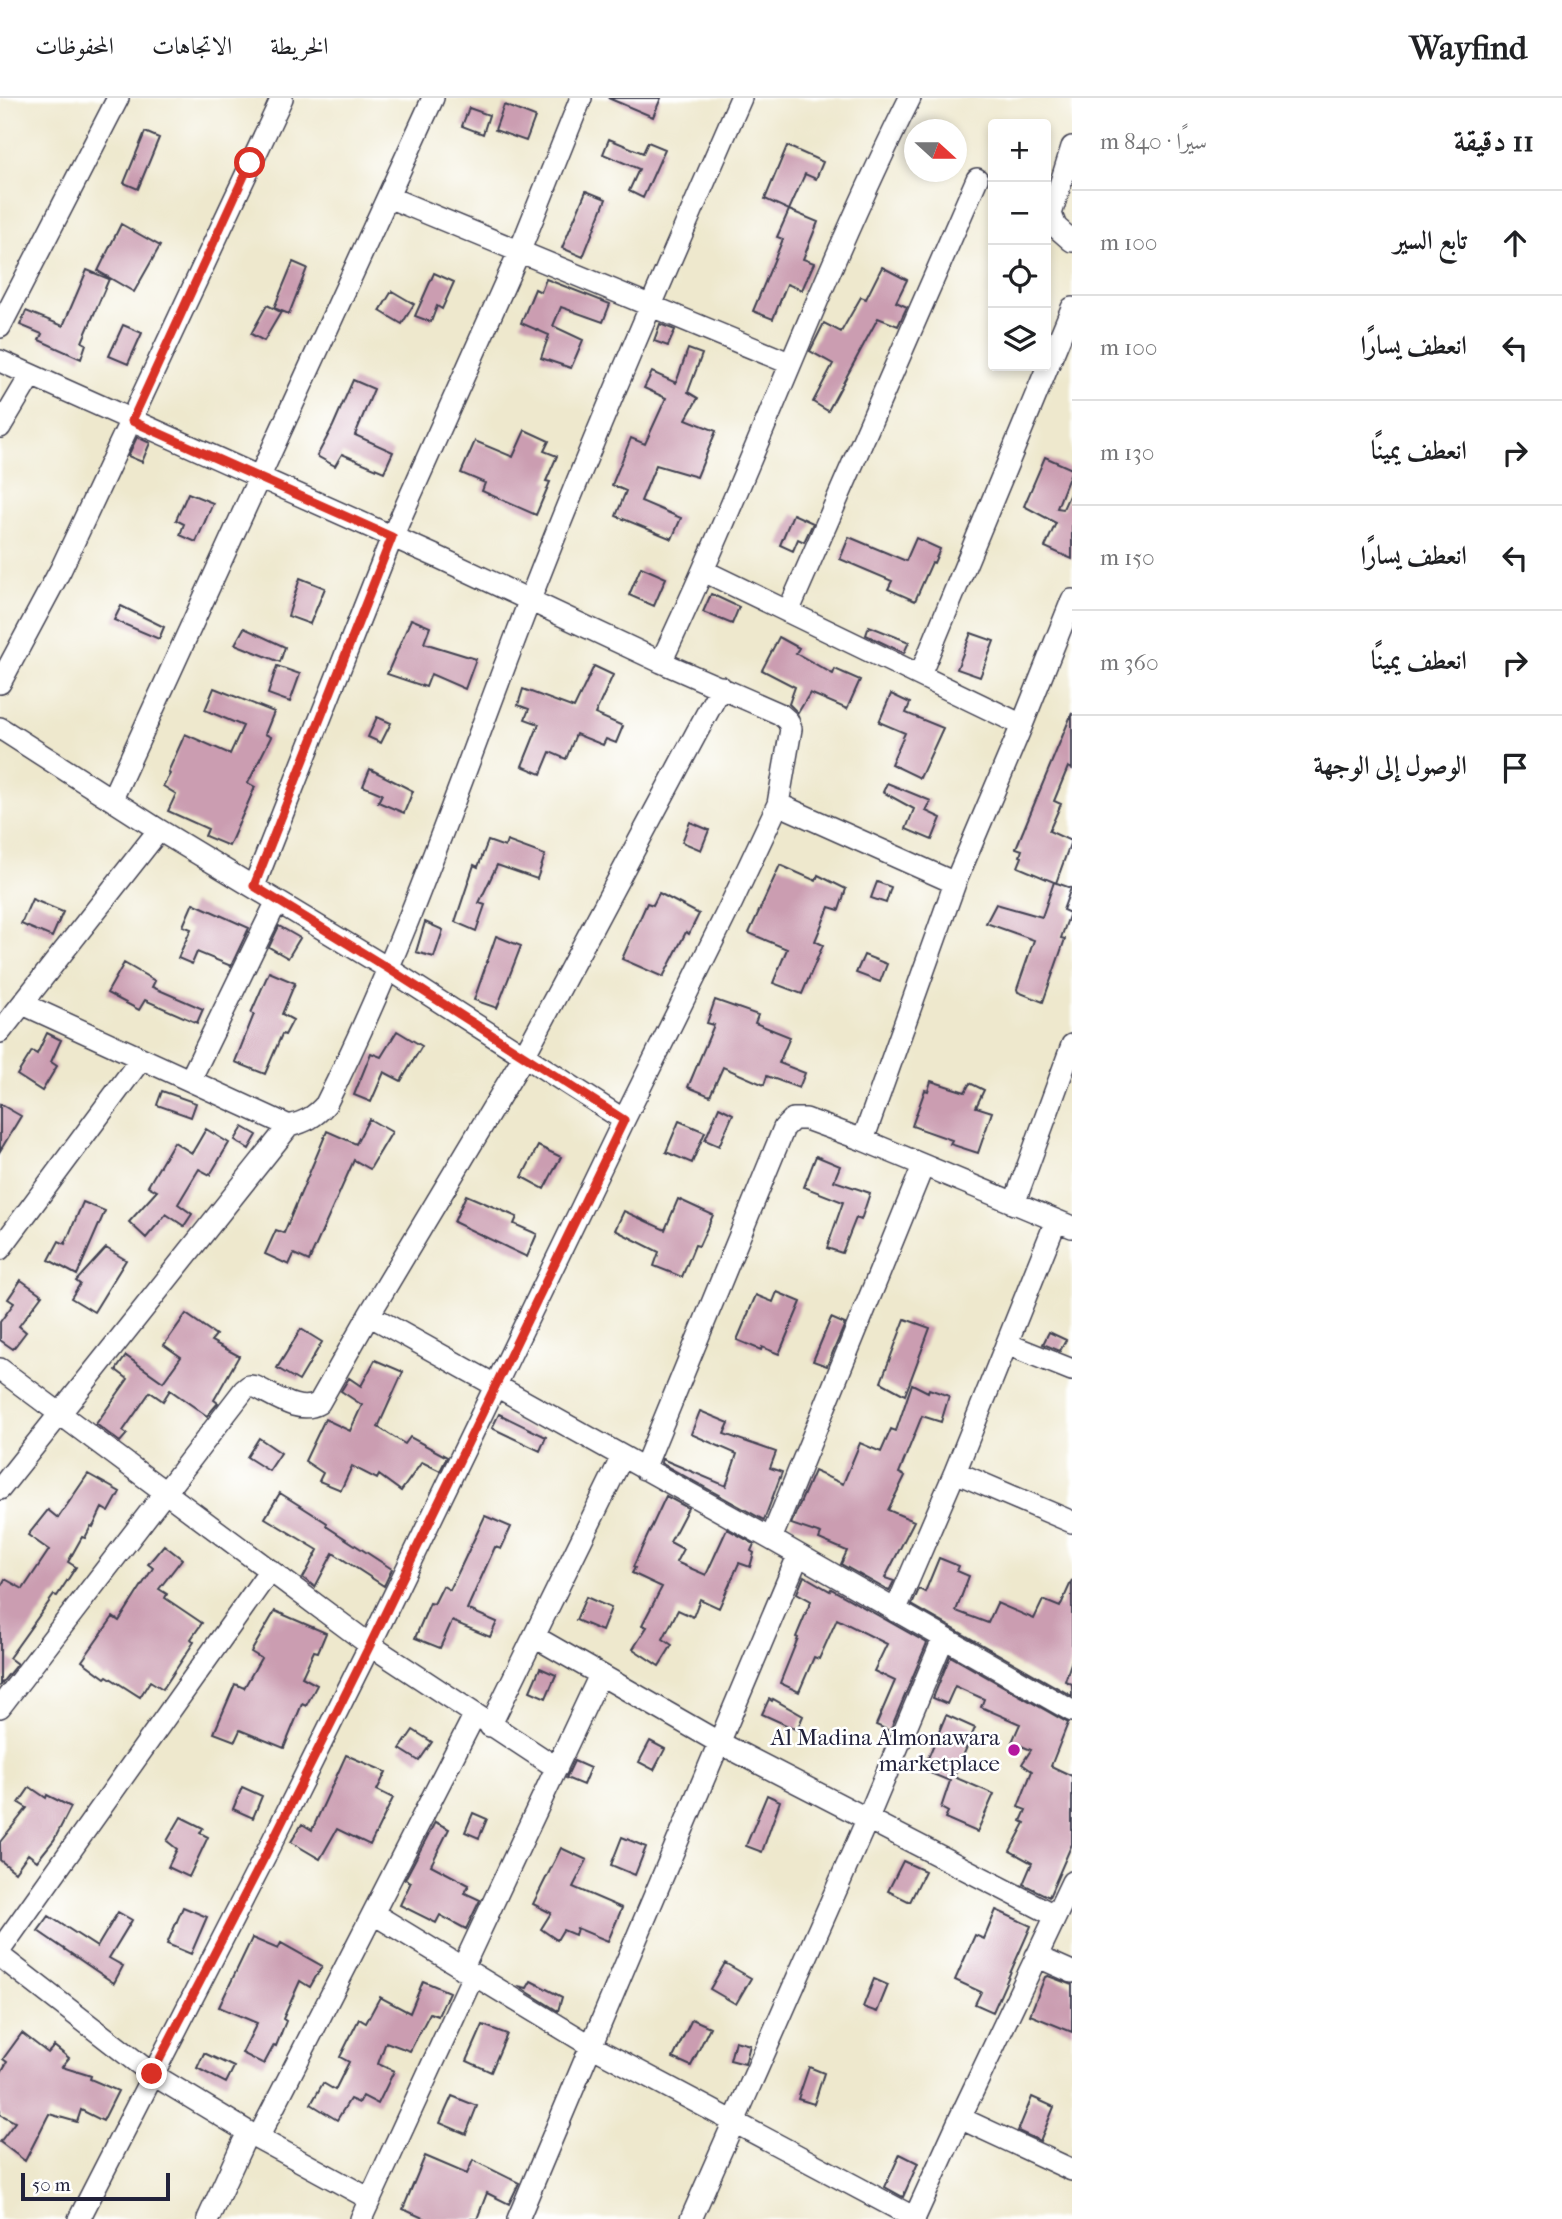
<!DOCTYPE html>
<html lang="ar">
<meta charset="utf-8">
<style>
:root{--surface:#fff;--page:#f2f2f2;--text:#202124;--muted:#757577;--line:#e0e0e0}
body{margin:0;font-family:"IM FELL French Canon",Amiri,serif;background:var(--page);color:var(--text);direction:rtl}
.controls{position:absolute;right:21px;top:21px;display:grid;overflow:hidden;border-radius:7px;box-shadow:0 4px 10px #0003}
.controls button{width:63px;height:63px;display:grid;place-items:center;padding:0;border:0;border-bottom:2px solid var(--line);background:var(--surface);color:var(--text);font:35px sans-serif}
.compass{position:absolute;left:904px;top:21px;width:63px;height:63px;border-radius:50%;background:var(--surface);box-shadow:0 4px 10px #0003;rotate:111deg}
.scale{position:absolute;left:21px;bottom:18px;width:149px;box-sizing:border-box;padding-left:7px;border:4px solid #22223b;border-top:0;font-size:19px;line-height:24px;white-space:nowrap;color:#22223b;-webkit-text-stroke:5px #fff;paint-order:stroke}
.stop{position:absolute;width:21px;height:21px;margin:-16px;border:5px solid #d93025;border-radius:50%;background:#fff}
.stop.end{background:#d93025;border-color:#fff;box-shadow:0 2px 7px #0008}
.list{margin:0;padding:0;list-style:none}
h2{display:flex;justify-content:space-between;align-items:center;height:91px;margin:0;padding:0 28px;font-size:30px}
h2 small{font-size:23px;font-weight:400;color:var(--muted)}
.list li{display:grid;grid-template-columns:46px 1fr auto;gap:21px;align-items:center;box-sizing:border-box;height:105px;padding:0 28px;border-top:2px solid var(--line)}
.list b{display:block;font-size:26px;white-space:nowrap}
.list em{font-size:23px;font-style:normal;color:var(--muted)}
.icon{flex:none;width:38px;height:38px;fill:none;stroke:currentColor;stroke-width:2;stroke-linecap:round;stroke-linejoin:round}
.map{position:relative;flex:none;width:1072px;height:2121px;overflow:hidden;direction:ltr}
header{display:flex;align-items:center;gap:42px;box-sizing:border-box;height:98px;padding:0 35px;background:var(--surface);border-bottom:2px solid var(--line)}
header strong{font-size:33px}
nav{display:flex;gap:38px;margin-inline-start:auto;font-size:24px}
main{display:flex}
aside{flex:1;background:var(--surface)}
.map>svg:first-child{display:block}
.building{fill:#cb9db1}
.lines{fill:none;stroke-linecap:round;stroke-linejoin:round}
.street-casing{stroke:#414051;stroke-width:24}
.street{stroke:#fff;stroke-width:21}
.route{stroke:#d93025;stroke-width:9}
.poi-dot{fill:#b5179e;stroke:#fff;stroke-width:2.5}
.labels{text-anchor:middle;stroke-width:5;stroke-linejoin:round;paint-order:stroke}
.poi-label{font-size:23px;fill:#22223b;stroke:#fff;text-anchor:end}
</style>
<header>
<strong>Wayfind</strong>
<nav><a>الخريطة</a><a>الاتجاهات</a><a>المحفوظات</a></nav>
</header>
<main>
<aside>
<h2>11 دقيقة<small>سيرًا · 840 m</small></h2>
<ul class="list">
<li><svg class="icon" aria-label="ahead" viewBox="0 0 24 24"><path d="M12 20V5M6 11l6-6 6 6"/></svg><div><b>تابع السير</b></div><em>100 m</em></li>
<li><svg class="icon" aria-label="left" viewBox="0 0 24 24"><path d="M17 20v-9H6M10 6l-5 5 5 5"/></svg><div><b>انعطف يسارًا</b></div><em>100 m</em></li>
<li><svg class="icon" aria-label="right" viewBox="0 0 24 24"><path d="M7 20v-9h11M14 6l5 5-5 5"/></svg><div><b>انعطف يمينًا</b></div><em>130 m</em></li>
<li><svg class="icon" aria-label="left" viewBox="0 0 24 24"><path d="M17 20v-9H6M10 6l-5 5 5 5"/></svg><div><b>انعطف يسارًا</b></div><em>150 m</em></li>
<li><svg class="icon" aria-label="right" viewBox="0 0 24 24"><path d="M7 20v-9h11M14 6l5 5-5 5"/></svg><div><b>انعطف يمينًا</b></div><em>360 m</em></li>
<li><svg class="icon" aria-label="arrive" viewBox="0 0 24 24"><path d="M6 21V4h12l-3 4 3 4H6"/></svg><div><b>الوصول إلى الوجهة</b></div></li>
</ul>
</aside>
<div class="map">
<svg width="1072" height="2121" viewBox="0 0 1072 2121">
<rect width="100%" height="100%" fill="#fff"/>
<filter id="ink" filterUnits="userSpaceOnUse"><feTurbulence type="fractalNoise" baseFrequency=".0143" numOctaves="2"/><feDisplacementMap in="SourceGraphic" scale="14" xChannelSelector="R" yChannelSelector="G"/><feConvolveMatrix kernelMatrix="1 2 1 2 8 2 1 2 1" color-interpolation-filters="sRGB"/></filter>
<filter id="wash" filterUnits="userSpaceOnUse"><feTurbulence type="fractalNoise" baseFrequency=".00686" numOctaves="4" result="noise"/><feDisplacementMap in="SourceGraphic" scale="28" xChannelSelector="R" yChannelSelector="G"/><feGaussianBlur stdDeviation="1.57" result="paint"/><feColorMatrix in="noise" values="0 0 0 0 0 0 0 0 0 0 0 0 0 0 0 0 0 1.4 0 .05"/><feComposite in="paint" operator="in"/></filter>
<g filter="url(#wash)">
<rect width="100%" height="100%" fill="#eee8cd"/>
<g id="blocks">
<path class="building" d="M608,0h53l-8,19z
M504,7l31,12 -9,24 -31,-11z
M469,10l20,7 -6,19 -21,-8z
M145,34l14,6 -21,51 -14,-6z
M609,41l34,14 5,-11 17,7 -22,49 -14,-7 10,-22 -36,-15z
M787,48l36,16 -7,17 -11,-5 -16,36 -24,-11z
M586,93l20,8 -23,58 -21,-9z
M789,112l29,12 -15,37 11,4 -12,27 -15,-6 -14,35 -20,-8 30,-72 -6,-2z
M121,126l39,22 -26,46 -36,-21z
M293,164l14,6 -18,46 -15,-6z
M882,169l25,13 -11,22 11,5 -9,19 -20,-8 -50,93 -15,-9 20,-38 -23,-13 14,-28 17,9 20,-35 5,2z
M87,172l22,9 -27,63 4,2 -5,15 -42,-19 3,-6 -22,-9 6,-14 37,15z
M434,175l20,9 -12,27 -5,-3 -6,16 -16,-6z
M546,181l64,25 -7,18 -42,-15 -8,19 30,14 -12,28 -30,-10 8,-23 -28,-12 14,-34 6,3z
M392,193l22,13 -12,20 -22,-13z
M267,207l14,7 -17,29 -13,-7z
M660,226l15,6 -7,16 -14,-5z
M123,227l19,8 -14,31 -19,-8z
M688,251l14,5 -14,38 10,6 -12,21 30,12 -19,46 -41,-12 -15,36 40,17 -9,21 -56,-23 10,-25 -14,-6 19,-47 14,6 21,-46 -22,-10 8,-16 24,11z
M353,282l21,9 -19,46 38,17 -9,20 -42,-18 -7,12 -18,-10 16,-30z
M525,332l24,11 -5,10 13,5 -11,25 4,1 -14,33 -54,-24 3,-8 -24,-10 14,-32 38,16z
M137,339l13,6 -8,19 -14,-6z
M1045,359l27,12 -15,39 6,1 9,-20v70l-27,-12 11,-24 -32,-17z
M188,395l25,10 -17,39 -16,-7 4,-11 -8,-4z
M793,416l20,9 -9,19 -6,-3 -5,12 -13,-6z
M849,439l57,24 10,-23 24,11 -6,14 -2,-1 -17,39 -27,-12 4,-8 -52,-22z
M641,469l25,11 -12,28 -25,-11z
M300,480l25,10 -15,36 -22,-8z
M711,496l28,13 -7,17 -29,-12z
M121,508l43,21 -5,12 -45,-19z
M411,521l19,8 -6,16 52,16 -11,30 -34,-15 -5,13 -39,-13z
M869,528l40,16 -5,11 -38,-18z
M244,530l41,19 -5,15 -45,-18z
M971,535l23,8 -14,36 -23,-8z
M779,539l20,11 -3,5 37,21 2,-5 25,11 -13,29 -37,-16 -12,20 -9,-9 6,-17 -33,-17z
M277,568l23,8 -10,28 -22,-8z
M594,568l19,9 -18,39 28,12 -7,17 -10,-4 -3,6 -27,-11 -10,25 -16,-7 -9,22 -19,-8 17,-42 -14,-5 4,-10 -11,-4 5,-16 51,19z
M214,590l60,24 -9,22 6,3 -23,46 7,4 -26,59 -24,-10 3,-7 -40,-18 8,-17 -13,-8 7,-12 -2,-2 17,-38 45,20 13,-28 -38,-16z
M891,596l19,9 -4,10 37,15 -23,50 -29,-14 14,-31 -26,-11z
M1072,615v56l-4,-2 -14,34 7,3 -12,27 22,10 -15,42 -38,-16 4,-10 -2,-1 2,-6 -6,-2z
M377,619l14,6 -10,20 -13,-6z
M370,671l43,22 -9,22 -26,-11 4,-8 -19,-8z
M887,685l44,18 -5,10 15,7 -9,22 -26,-11 8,-20 -31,-17z
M690,724l19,8 -8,20 -19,-8z
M488,743l17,6 2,-6 38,14 -8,24 -40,-14 -18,38 6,2 -9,26 -21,-9 19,-57 4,2z
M780,767l36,16 2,-6 28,14 -7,21 -10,-3 -14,34 8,4 -21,49 -29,-11 14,-34 -38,-16z
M877,784l14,5 -5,16 -15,-5z
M1054,784l17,6 -8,22 7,3 -9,25 4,1 -22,63 -25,-10 -1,-3 17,-49 -48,-17 10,-19 46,13z
M659,795l40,21 -10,20 -3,-2 -23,45 -41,-18 25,-56 6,2z
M32,801l31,13 -11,25 -31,-13z
M193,805l56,25 -18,38 -34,-14 -5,12 -14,-6 13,-29 -8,-3z
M425,824l18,8 -9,27 -18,-5z
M279,828l21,12 -12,20 -19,-11z
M496,838l25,10 -24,62 -23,-8z
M864,857l23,9 -7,18 -24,-9z
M124,865l31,18 -3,6 51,22 -6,14 -52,-23 -6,10 -32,-17z
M269,874l26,11 -13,31 11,6 -8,15 -3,-1 -17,40 -30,-12 19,-48 -3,-1z
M715,902l43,15 -3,8 35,14 -11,26 26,10 -6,15 -32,-12 -3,9 -41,-18 -13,29 -22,-9 26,-62 -7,-2z
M397,933l25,15 -21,35 -17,-9 -13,30 -17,-7 17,-42 10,4z
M47,935l14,7 -10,22 6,4 -15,25 -25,-16 15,-24 5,3z
M931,983l34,11 5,-9 14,7 -8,17 16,5 -14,41 -28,-9 2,-4 -40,-14 13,-36 3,1z
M162,993l34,12 -5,14 -34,-12z
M0,1006l21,12 -21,35z
M719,1009l14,7 -14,32 -14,-6z
M369,1021l23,13 -22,37 -16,-9 -45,101 -15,-7 -5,11 -24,-11 11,-24 8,3 43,-102 29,13z
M679,1023l26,11 -13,31 -26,-11z
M243,1029l14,8 -8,14 -14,-9z
M206,1031l23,14 -19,32 -11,-6 -21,35 14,10 -8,12 -18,-12 -20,24 -17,-16 28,-31 -9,-5 26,-44 18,11z
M538,1048l23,11 -17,32 -22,-12z
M816,1058l24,10 -6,15 36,12 -9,27 -5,-2 -14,35 -15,-5 16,-46 -39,-15z
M466,1097l51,22 -3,7 23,10 -10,23 -73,-35z
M678,1101l35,16 -14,31 -4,-1 -13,32 -28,-11 5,-14 -44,-22 9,-19 41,19z
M83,1104l22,9 -28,64 -28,-15 10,-19 6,3z
M106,1150l20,12 -32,52 -23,-14 9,-14 -4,-3z
M21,1182l21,15 -23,31 7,6 -13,17 -13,-9v-18l14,-19 -6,-4z
M777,1194l24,10 -22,52 -17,-7 -1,3 -24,-10 19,-45 17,7z
M186,1216l30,21 -5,6 28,15 -25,44 4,3 -11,13 -37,-26 -7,11 -13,-9 -27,39 4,3 -7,8 -24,-18 32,-45 -12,-9 10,-14 37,26 18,-25 -17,-12z
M831,1220l14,6 -18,42 -14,-5z
M905,1221l25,9 -25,67 -24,-13z
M301,1231l21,13 -23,39 -22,-13z
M1049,1234l17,8 -6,11 -17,-7z
M375,1262l28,12 -25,55 27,17 5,-7 37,20 -7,14 -18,-9 -21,29 -22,-16 -2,4 -25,-13 -11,24 -22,-9 4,-8 -18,-12 20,-42 25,12 12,-26 -21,-14 8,-13 12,8z
M912,1286l16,8 1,-3 20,7 -8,26 -19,-6 -23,57 6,3 -17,34 26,11 -29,57 9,3 -5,10 -48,-27 6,-13 -28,-12 2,-5 -30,-10 23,-53 29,13 17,-41 21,9 10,-23 5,2z
M700,1313l29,12 -5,11 52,18 -6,16 12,4 -18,48 -103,-57 1,-4 64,27 11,-32 -46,-20z
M499,1316l47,23 -6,14 -48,-23z
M259,1340l22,15 -12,18 -22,-14z
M88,1376l32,18 -11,20 -7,-4 -9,19 -2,-1 -6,12 -3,-1 -14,25 8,5 -19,29 -3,-1 -45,63 8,6 -17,21v-97l5,-9 18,10 26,-39 -21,-15 20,-25 10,8z
M280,1395l47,30 -1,3 66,43 -8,17 -51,-33 -18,34 -12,-9 15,-28 -53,-32z
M666,1398l22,12 -18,34 13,7 -7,13 30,13 21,-46 27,15 -3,7 3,2 -4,14 -11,-4 -20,45 -19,-9 -7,18 -15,-7 -15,29 9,6 -13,21 -26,-17 14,-22 -5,-2 20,-38 -30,-14 3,-5 -2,-1z
M485,1418l26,11 -10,22 -6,-2 -28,62 30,13 -7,15 -38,-16 -12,27 -25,-10 15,-35 4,1 9,-18 7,4z
M164,1447l18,14 -23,30 8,5 -2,4 37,25 -11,16 3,3 -31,47 -13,-8 -10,16 -33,-21 -2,2 -23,-17 31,-44 6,4 34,-53 -5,-4z
M939,1460l20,8 -2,5 12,5 -13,35 32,12 9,-20 37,16 9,-19 17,7 12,-27v80l-7,21 7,3v12l-160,-91 7,-16 6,3z
M804,1478l26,15 1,-2 96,54 -37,88 -14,-6 19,-44 -21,-10 13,-27 -50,-25 -18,40 -5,-2 -15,35 -19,-9 18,-45 -2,-1 15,-36 -14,-8z
M586,1499l25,11 -9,23 -26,-11z
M275,1513l51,22 -8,19 -4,-1 -12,26 15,8 -11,21 -4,-2 -18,44 -44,-18 -5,11 -21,-8 21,-49 9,4 17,-30 -10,-6z
M950,1558l118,67 -17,43 21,10v68l-23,53 -26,-13 9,-21 -22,-12 15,-28 -4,-2 5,-11 -8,-3 14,-36 -10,-7 9,-14 -19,-8 8,-18 -39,-17 3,-8 -29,-13 -8,18 -14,-6z
M540,1570l16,7 -10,23 -16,-7z
M769,1601l3,2 1,-2 30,17 -6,14 -35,-16z
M946,1617l29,13 -21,49 40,17 -17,38 -32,-14 3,-6 -7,-4 9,-27 -27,-11z
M413,1632l19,12 -13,19 -19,-12z
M650,1643l15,8 -11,21 -15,-8z
M346,1657l40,17 -9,18 16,8 -23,47 -33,-16 -17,30 -29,-17 11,-18 10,6z
M574,1663l16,7 -7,17 -17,-7z
M30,1689l16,11 1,-3 24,12 -17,33 -17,21 -9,-7 -13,18 -15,-12v-18l27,-34 -8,-5z
M242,1689l20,9 -9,22 -20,-9z
M767,1697l13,6 -18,51 -16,-6 1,-3z
M473,1715l14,6 -8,19 -14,-6z
M181,1719l22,11 -3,5 8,4 -19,40 -21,-10 9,-18 -10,-8z
M435,1724l14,7 -18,36 38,20 -4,8 15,7 -14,29 -26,-14 -4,8 -36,-18 11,-23 -6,-3z
M622,1739l24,10 -11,28 -24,-10z
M561,1750l26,12 -14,27 49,21 -14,33 -31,-13 -2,7 -12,-5 -6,10 -16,-11 10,-16 -18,-9z
M903,1763l22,10 -15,31 -22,-11z
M183,1809l24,10 -16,37 -24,-10z
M996,1812l35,16 -38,86 -18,-8 6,-12 -26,-12 20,-45 9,4z
M118,1814l14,8 -23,38 14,8 -9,17 -76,-52 11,-15 48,31z
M252,1840l26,11 3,-6 41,23 -12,21 -10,-6 -17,38 3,2 -10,25 -2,-1 -10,19 -22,-11 15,-30 -38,-16z
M725,1865l26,15 -15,26 -26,-15z
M1048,1878l24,9v47l-42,-17 15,-38z
M874,1881l14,6 -11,27 -14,-5z
M423,1883l26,11 -11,24 -8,-3 -20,38 -24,-9 -8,22 16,7 -16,33 -15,-8 -4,7 -9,-4 -13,21 -26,-16 12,-21 12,7 14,-28 -9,-5 19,-38 7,4 14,-26 30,16z
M531,1883l31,16 -4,14 -40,-25 9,2z
M692,1921l18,8 -19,39 -18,-8z
M483,1927l24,9 -16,38 -24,-11z
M22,1935l26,20 6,-7 15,12 -7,9 29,9 -1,3 28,12 -15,30 -22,-11 -4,12 -28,-8 -24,47 -25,-19 15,-20 -15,-8v-40l7,-12 -4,-3z
M735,1943l15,4 -5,19 -15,-4z
M204,1955l30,14 -8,16 -29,-15z
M809,1969l15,6 -10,31 -16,-5z
M452,1998l25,10 -11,28 -26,-11z
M1032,1999l22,10 -14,34 -22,-10z
M900,2056l18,9 -15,34 -18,-10z
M425,2058l42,18 6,-14 46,23 -10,21 -22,-11 -10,26h-52l-22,-10z"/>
</g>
</g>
<g filter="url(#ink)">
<use href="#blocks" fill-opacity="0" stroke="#414051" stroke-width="2"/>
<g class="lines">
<g class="street-casing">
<path id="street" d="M1072,49l-21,67 5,13 16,14
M388,99l401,166
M0,229l118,-229
M0,263l440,197 221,104 119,52 8,7 3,8 -13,75 -46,98 -108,218 -254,525 -104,209 -187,365
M0,329l31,-52
M704,473l318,154
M788,514l189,-433
M661,564c88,-185 157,-380 249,-564
M920,577l152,-367
M0,585l61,-114 221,-471
M0,630l159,102 230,139 235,151
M112,701l321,-701
M778,706l177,79
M254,788l138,-349 128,-287 61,-152
M23,906l266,122
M0,934l159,-202
M190,982l87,-179
M863,1042l92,-257 67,-158 50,-125
M1014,1106l58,-159
M0,1151l141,-190
M369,1217l402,224 301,172
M1007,1246l65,26
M0,1271l370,276 187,123
M644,1371l140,-341 9,-9h13l57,21 209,87
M955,1374l117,50
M0,1391l289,-363c16,-4 26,-9 37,-22 81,-161 138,-334 203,-502 66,-170 139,-337 212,-504
M771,1441l152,-373
M895,1513l60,-139 101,-251
M535,1539l183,105 338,174
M0,1609l244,-317 5,-4 7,1c19,9 44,28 63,16l50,-88 155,-259 197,-369
M490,1628l132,-269
M374,1816l219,133 322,171
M0,1852l270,-380
M0,1858l152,118 106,64 112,61
M1036,1858l36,16
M462,1871l138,-294
M960,2020l112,52
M258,2040l216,-422
M208,2121l40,-87
M361,2121l112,-243
M518,2121l280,-663
M691,2121l176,-399 76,-181
M914,2121l46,-101 112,-236"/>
</g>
<use href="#street" class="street"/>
</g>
</g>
<g class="lines" filter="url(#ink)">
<path class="route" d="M152,1976l114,-220 104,-209 254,-525 -235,-151 -135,-83 138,-349 -260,-116 118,-258"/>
</g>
<circle class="poi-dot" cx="1014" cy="1652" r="7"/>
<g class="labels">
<g class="poi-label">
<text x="1000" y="1647">Al Madina Almonawara<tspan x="1000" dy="26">marketplace</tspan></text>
</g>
</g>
</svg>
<div class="controls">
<button>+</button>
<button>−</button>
<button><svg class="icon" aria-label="locate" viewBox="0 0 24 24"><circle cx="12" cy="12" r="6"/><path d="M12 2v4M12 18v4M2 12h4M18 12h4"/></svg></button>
<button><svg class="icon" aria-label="layers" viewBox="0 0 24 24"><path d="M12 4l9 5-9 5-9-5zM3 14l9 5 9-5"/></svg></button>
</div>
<svg class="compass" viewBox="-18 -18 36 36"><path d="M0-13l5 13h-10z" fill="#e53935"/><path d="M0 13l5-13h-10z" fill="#757577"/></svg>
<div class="scale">50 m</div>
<div class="stop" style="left:250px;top:65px"></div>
<div class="stop end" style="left:152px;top:1976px"></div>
</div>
</main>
